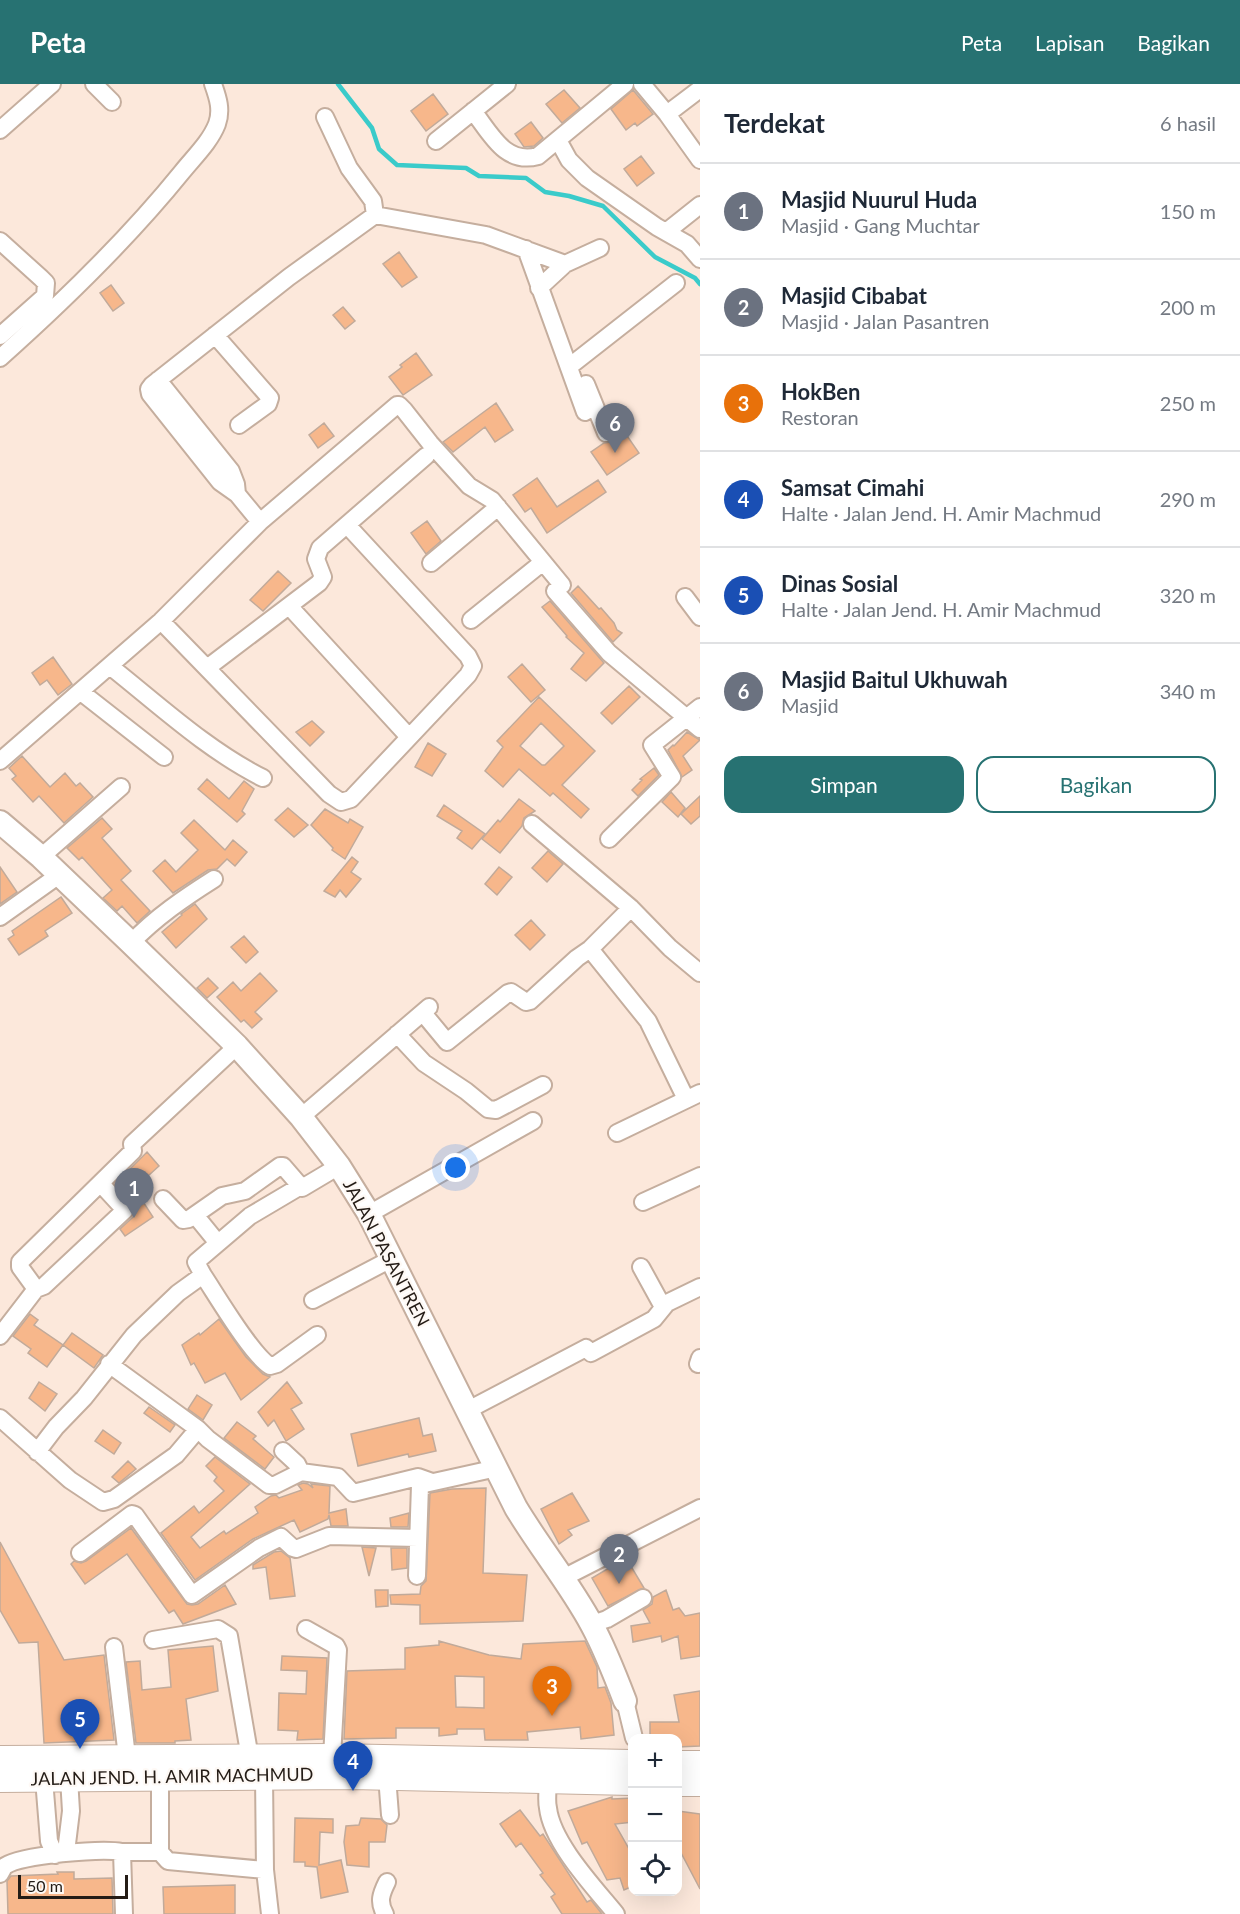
<!DOCTYPE html>
<html lang="id">
<meta charset="utf-8">
<style>
:root{--surface:#fff;--page:#f2f2f3;--text:#1f2937;--muted:#747a83;--line:#e0e1e3;--accent:#277272}
body{margin:0;font-family:Lato,sans-serif;background:var(--page);color:var(--text)}
.controls{position:absolute;right:18px;bottom:18px;display:grid;overflow:hidden;border-radius:12px;box-shadow:0 6px 24px #0002}
.controls button{width:54px;height:54px;display:grid;place-items:center;padding:0;border:0;border-bottom:2px solid var(--line);background:var(--surface);color:var(--text);font:30px sans-serif}
.scale{position:absolute;left:18px;bottom:15px;width:110px;box-sizing:border-box;padding-left:6px;border:3px solid #241c16;border-top:0;font-size:16px;line-height:21px;white-space:nowrap;color:#241c16;-webkit-text-stroke:4px #fef9f5;paint-order:stroke}
.you{position:absolute;left:456px;top:1084px;width:21px;height:21px;margin:-15px;border:4px solid #fff;border-radius:50%;background:#1a73e8;box-shadow:0 0 0 9px #1a73e833}
.badge{display:grid;place-items:center;width:39px;height:39px;border-radius:50%;background:var(--accent);color:#fff;font-size:20px;font-weight:700}
.pin{position:absolute;translate:-50% -50px;filter:drop-shadow(0 2px 3px #0008)}
.pin::after{content:'';position:absolute;top:32px;width:21px;height:18px;background:inherit;clip-path:polygon(0 0,100% 0,50% 100%)}
.list{margin:0;padding:0;list-style:none}
h2{display:flex;justify-content:space-between;align-items:center;height:78px;margin:0;padding:0 24px;font-size:26px}
h2 small{font-size:20px;font-weight:400;color:var(--muted)}
.list li{display:grid;grid-template-columns:39px 1fr auto;gap:18px;align-items:center;box-sizing:border-box;height:96px;padding:0 24px;border-top:2px solid var(--line)}
.list b{display:block;font-size:22px;white-space:nowrap}
.list p{margin:0;font-size:20px;white-space:nowrap;color:var(--muted)}
.list em{font-size:20px;font-style:normal;color:var(--muted)}
.actions{display:flex;gap:12px;padding:18px 24px}
.actions a{flex:1;padding:14px 0;border:2px solid var(--accent);border-radius:18px;text-align:center;font-size:21px;color:var(--accent)}
.actions .main{background:var(--accent);color:#fff}
.icon{flex:none;width:33px;height:33px;fill:none;stroke:currentColor;stroke-width:2;stroke-linecap:round;stroke-linejoin:round}
.map{position:relative;flex:none;width:700px;height:1830px;overflow:hidden}
header{display:flex;align-items:center;gap:36px;box-sizing:border-box;height:84px;padding:0 30px;background:var(--accent);color:#fff}
header strong{font-size:28px}
nav{display:flex;gap:33px;margin-inline-start:auto;font-size:21px}
main{display:flex}
aside{flex:1;background:var(--surface)}
.map>svg:first-child{display:block}
.lines{fill:none;stroke-linecap:round;stroke-linejoin:round}
.stream{stroke:#3acbca;stroke-width:4.5}
.building{fill:#f7b78b;stroke:#c1aa9a;stroke-width:1.5;fill-rule:evenodd}
.minor-casing{stroke:#c5ae9e;stroke-width:20}
.major-casing{stroke:#c5ae9e;stroke-width:26}
.highway-casing{stroke:#c5ae9e;stroke-width:28}
.minor{stroke:#fff;stroke-width:16}
.major{stroke:#fff;stroke-width:22}
.highway{stroke:#fff;stroke-width:26}
.labels{text-anchor:middle;stroke-width:4.5;stroke-linejoin:round;paint-order:stroke}
.street-label{font-size:18px;fill:#241c16;stroke:#fef9f5}
</style>
<header>
<strong>Peta</strong>
<nav><a>Peta</a><a>Lapisan</a><a>Bagikan</a></nav>
</header>
<main>
<div class="map">
<svg width="700" height="1830" viewBox="0 0 700 1830">
<rect width="100%" height="100%" fill="#fce8db"/>
<g class="lines">
<path class="stream" d="M338,0l34,44 7,21 18,16 69,3 13,8 47,2 19,14 24,4 34,10 52,51 40,21 5,6"/>
</g>
<path class="building" d="M564,6l16,18 -18,15 -16,-19z
M633,6l20,24 -16,12 -2,-3 -9,7 -15,-21z
M433,10l15,20 -22,17 -15,-20z
M531,38l12,16 -9,8 -10,1 -9,-13z
M641,72l13,17 -17,13 -13,-17z
M399,168l18,25 -15,10 -19,-23z
M111,201l13,18 -11,8 -13,-18z
M343,223l12,14 -10,8 -12,-14z
M416,269l16,22 -29,20 -14,-18 13,-10 -2,-2z
M496,319l17,27 -18,12 -10,-15 -32,25 -10,-10z
M324,339l10,13 -16,12 -9,-13z
M623,346l16,23 -32,22 -16,-23 13,-9 6,-1z
M537,394l20,29 41,-27 8,12 -59,41 -16,-25 -6,4 -12,-17z
M427,437l14,20 -15,13 -15,-21z
M278,487l13,12 -28,28 -13,-11z
M578,502l21,23 2,-1 13,15 3,7 5,3 -9,9 -42,-49z
M550,517l54,62 -18,18 -15,-12 13,-16 -18,-16 1,-1 -25,-29z
M53,573l19,27 -14,11 -11,-15 -7,5 -8,-12z
M522,580l23,26 -14,12 -23,-25z
M629,602l11,11 -28,27 -11,-11z
M539,613l56,54 -33,34 27,24 -8,9 -28,-25 -3,3 -31,-27 -16,18 -18,-16 18,-24 -6,-6zM541,639l23,23 -19,19h-3l-22,-19z
M312,637l12,11 -14,14 -14,-14z
M687,648l13,8 -17,16 9,14 -10,7 -14,-27 5,-5 1,1z
M428,659l18,11 -14,22 -17,-9z
M22,672l28,31 15,-14 11,13 4,-3 13,14 -29,26 -25,-27 -6,6 -21,-23 4,-3 -7,-8z
M654,684l5,7 -21,21 -6,-6 10,-10 -2,-1z
M207,695l22,20 15,-18 10,8 -12,22 3,3 -8,8 -39,-33z
M671,708l14,16 -7,9 -16,-15z
M700,712v20l-9,8 -10,-10z
M519,715l16,12 -11,7 -2,8 -22,27 -18,-14 16,-19 2,2z
M444,721l41,29 -13,15 -15,-11 5,-7 -25,-15z
M288,724l20,17 -14,12 -19,-17z
M325,725l23,14 2,-4 13,8 -18,32 -13,-9 1,-2 -22,-23z
M102,734l10,11 -10,9 29,33 -10,9 29,31 -13,12 -15,-17 -5,5 -14,-13 9,-8 -30,-33 -3,3 -12,-12z
M194,736l31,30 8,-10 14,12 -12,14 -8,-7 -10,10 -9,1 -35,23 -20,-22 12,-11 11,12 22,-22 -17,-17z
M548,767l15,13 -16,18 -15,-14z
M352,773l6,5 -7,10 10,7 -15,18 -6,-7 -5,7 -11,-6z
M0,783l17,25 -17,12z
M499,783l13,10 -15,18 -12,-11z
M61,813l11,16 -27,18 3,5 -29,19 -11,-16 6,-4 -2,-4z
M195,820l12,15 -31,29 -14,-16 20,-17 -1,-1z
M531,836l14,15 -15,15 -15,-15z
M244,852l14,16 -12,11 -15,-16z
M260,889l17,18 -22,21 7,7 -10,9 -8,-8 -3,2 -24,-25 16,-15 8,9z
M208,894l10,10 -11,10 -10,-10z
M147,1068l12,14 -22,20 4,5 -3,3 15,23 -28,19 -5,-7 13,-12 2,-9 -20,-24z
M30,1230l8,6 -4,5 29,20 -16,22 -19,-14 3,-4 -18,-13z
M219,1235l27,38 17,17 7,3 -29,23 -16,-27 -20,10 -11,-20 -3,2 -9,-20 17,-12 1,2z
M72,1249l31,22 -9,13 -31,-23z
M39,1298l18,12 -12,17 -16,-13z
M287,1298l15,21 -11,6 13,20 -18,12 -12,-21 -6,6 -10,-14z
M197,1311l15,10 -9,15 -15,-11z
M149,1323l26,18 -5,7 -26,-19z
M419,1334l4,18 9,-2 4,17 -27,6 -1,-3 -50,12 -7,-32z
M237,1338l19,14 -3,3 21,18 -9,12 -41,-31z
M103,1346l18,13 -7,11 -19,-13z
M215,1373l35,27 -59,53 9,11 24,-17 2,3 32,-21 -3,-6 16,-11 5,-1 3,3 23,-8 -4,-5 5,-2 5,1 5,4 -2,-4 19,2 -1,27 17,-4 2,17h-17l-2,-11 -1,4 -28,13 -6,-12 -41,19 -58,41 -34,-47 33,-27 5,7 25,-22 -10,-10 3,-4 -11,-11z
M128,1377l8,8 -17,14 -7,-6z
M486,1404l-3,85 44,2 -4,46 -103,3v-19l-29,-1 -1,-9 30,-1 1,-8 5,-5 4,-88 22,-4z
M572,1409l17,28 -21,9 4,5 -13,9 -18,-35z
M409,1429l-1,14h-17l-1,-9z
M131,1444l56,76 5,1 6,-1 27,-19 11,19 -53,20 -9,-14 -5,3 -42,-59 -42,30 -14,-20 3,-3 7,2 5,-2z
M0,1458l64,118 40,-5 10,85 -70,3 -6,-101 -19,1 -19,-33z
M362,1463l14,1 -7,28z
M391,1464h16v20l-15,2z
M281,1467l9,7 5,38 -25,3 -4,-32 -13,2v-4l21,-13z
M626,1474l18,30 -36,18 -16,-28z
M375,1506h13v16l-12,1z
M666,1506l7,20 6,-2 6,8 15,-3v43l-19,3 -3,-23 -16,6 -1,-6 -28,6 -2,-16 19,-3 -7,-13 9,-6 1,-7z
M439,1557l50,14 32,4 2,-15 62,-3 12,26 1,21 7,-1 6,16 3,32 -33,4 -1,-12 -53,5 1,8h-43l-1,-11h-27v5l-18,2v-8h-43v10l-52,1 3,-68 58,-2v-21l34,-3zM455,1592l29,1v31l-28,-1z
M213,1562l5,45 -32,8 5,41 -16,1v2h-39l-10,-81 14,-1 2,29 29,-3 -3,-37z
M282,1572l45,2 -4,81 -26,1 1,-9 -20,-1 1,-37 27,1 1,-23 -26,-1z
M700,1607v55l-22,1v-9h-28v-16h29l-5,-27z
M612,1713v2l21,-1v24l-18,2 18,32v30l-9,4 -4,-12 -13,2 -20,-38 -5,2 -14,-33z
M520,1726l20,26 3,-2 44,68 4,-2 11,14h-40l-11,-17 4,-3 -15,-19 3,-2 -22,-30 -5,4 -16,-23z
M678,1727l22,3v75l-22,-42z
M295,1734l38,1v14l-13,-1 -1,33 22,-5 7,32 -27,6 -4,-31 -12,-1v-4h-11z
M361,1734l20,1 6,6 -2,17h-16v25l-22,-2 -3,-23 2,-16 13,-1z
M57,1788h17v7l38,-1 1,36h-105l-1,-33 4,-5 47,-2z
M235,1801v29h-71l-1,-27z"/>
<g class="lines">
<g class="minor-casing">
<path id="minor" d="M94,0l18,18
M642,0l25,30 33,46
M473,27c18,23 32,54 65,45l87,-72
M667,30l33,-25
M325,33l24,51 24,33 2,14
M0,46l52,-46
M558,56l11,20 18,18 70,49 30,17 13,15
M436,57l71,-57
M666,148l34,-27
M0,157l41,37 5,5 -1,13 -45,40
M526,165l59,163
M539,204l26,-24 35,-16
M215,251l55,63 -2,6 -29,21
M0,274c65,-58 127,-118 182,-186 12,-15 28,-30 35,-48 5,-14 1,-26 -4,-40
M570,282l106,-83
M158,296l73,91 5,13 1,10
M586,300l20,49
M260,438l-23,-28 -17,-12 -70,-88 -1,-5 3,-4 137,-108 86,-62 111,20 79,29
M431,479l67,-56
M555,507l54,62 91,76
M685,513l15,20
M289,522l120,131
M471,536l72,-58
M161,537l168,173 12,8 10,-3 117,-124 5,-9 -5,-10 -121,-131
M111,583c48,38 96,83 152,111
M207,584l112,-85 4,-6 -7,-18 4,-11 106,-92
M81,608l83,65
M0,677l161,-140 99,-99 137,-117h2l5,5 26,33 39,43 23,14 70,85
M532,740l99,84 39,40 30,25
M609,755l63,-62 -20,-32 48,-38
M41,773l80,-70
M0,833l59,-42
M131,859c25,-26 53,-45 83,-64
M590,865l58,72 38,78
M423,929l24,29 61,-49 3,-1 15,10 4,-1 47,-43 13,-9 41,-41
M397,950l27,29 42,28 22,18 8,1 47,-25
M301,1033l128,-110
M617,1049l83,-40
M163,1115l20,21 6,-1 33,-23 23,-5 35,-25h3l19,22 37,-22
M643,1118l57,-26
M369,1130l164,-93
M195,1131l22,27
M641,1183l22,40
M203,1191c14,21 48,79 67,91l7,-2 40,-29
M36,1205l-16,-22v-5l113,-111 -1,-7 105,-98
M313,1216l78,-41
M0,1252l36,-47 8,-3 81,-76 -24,-26
M109,1280l89,65 10,10 61,46h6l26,-13 37,5 15,16 65,-16 14,5
M698,1280l2,-6
M468,1326l118,-62 5,5 63,-34 13,-16 33,-16
M0,1334l70,62 33,22 11,-3 62,-44 22,-26
M283,1367l14,13 4,8
M37,1368l19,-25 28,-29 50,-63 44,-42 25,-18 -7,-13 54,-46 49,-29
M80,1469l52,-39 3,1 57,80 67,-47 22,-11 12,11 3,1 33,-13 89,2
M417,1492l3,-91 77,-17
M563,1494l137,-70
M592,1540l15,-5 36,-21
M306,1545l30,17 2,4 -6,107
M153,1556l65,-11 11,7 21,122
M114,1563l13,110
M625,1617l9,37
M160,1692v76l8,9 97,9
M264,1692l1,94 5,44
M387,1692l3,39
M44,1695l5,62 6,14
M548,1696c0,9 -2,20 0,28 4,35 46,79 68,106
M66,1768l5,-41 -2,-33
M122,1768h38
M0,1790c2,-3 3,-6 5,-8 16,-11 97,-18 117,-14l2,62
M385,1830c-7,-12 -4,-20 2,-32"/>
</g>
<g class="major-casing">
<path id="major" d="M0,738l41,35 90,86 106,103 64,71 38,49 30,48 147,294c24,40 54,76 76,117 13,24 23,50 33,76"/>
</g>
<g class="highway-casing">
<path id="highway" d="M0,1675l332,-2 300,6
M678,1680h22
M0,1695l352,-3 280,6
M678,1699h22"/>
</g>
<use href="#minor" class="minor"/>
<use href="#major" class="major"/>
<use href="#highway" class="highway"/>
</g>
<g class="labels">
<g class="street-label">
<text transform="translate(386 1169) rotate(62)" y="6">JALAN PASANTREN</text>
<text transform="translate(172 1693) rotate(-1)" y="6">JALAN JEND. H. AMIR MACHMUD</text>
</g>
</g>
</svg>
<div class="controls">
<button>+</button>
<button>−</button>
<button><svg class="icon" aria-label="locate" viewBox="0 0 24 24"><circle cx="12" cy="12" r="6"/><path d="M12 2v4M12 18v4M2 12h4M18 12h4"/></svg></button>
</div>
<div class="scale">50 m</div>
<div class="you"></div>
<div class="pin badge" style="left:134px;top:1134px;background:#6b7280">1</div>
<div class="pin badge" style="left:619px;top:1500px;background:#6b7280">2</div>
<div class="pin badge" style="left:552px;top:1632px;background:#e8710a">3</div>
<div class="pin badge" style="left:353px;top:1707px;background:#1a4fb4">4</div>
<div class="pin badge" style="left:80px;top:1665px;background:#1a4fb4">5</div>
<div class="pin badge" style="left:615px;top:369px;background:#6b7280">6</div>
</div>
<aside>
<h2>Terdekat<small>6 hasil</small></h2>
<ul class="list">
<li><span class="badge" style="background:#6b7280">1</span><div><b>Masjid Nuurul Huda</b><p>Masjid · Gang Muchtar</p></div><em>150 m</em></li>
<li><span class="badge" style="background:#6b7280">2</span><div><b>Masjid Cibabat</b><p>Masjid · Jalan Pasantren</p></div><em>200 m</em></li>
<li><span class="badge" style="background:#e8710a">3</span><div><b>HokBen</b><p>Restoran</p></div><em>250 m</em></li>
<li><span class="badge" style="background:#1a4fb4">4</span><div><b>Samsat Cimahi</b><p>Halte · Jalan Jend. H. Amir Machmud</p></div><em>290 m</em></li>
<li><span class="badge" style="background:#1a4fb4">5</span><div><b>Dinas Sosial</b><p>Halte · Jalan Jend. H. Amir Machmud</p></div><em>320 m</em></li>
<li><span class="badge" style="background:#6b7280">6</span><div><b>Masjid Baitul Ukhuwah</b><p>Masjid</p></div><em>340 m</em></li>
</ul>
<div class="actions"><a class="main">Simpan</a><a>Bagikan</a></div>
</aside>
</main>
